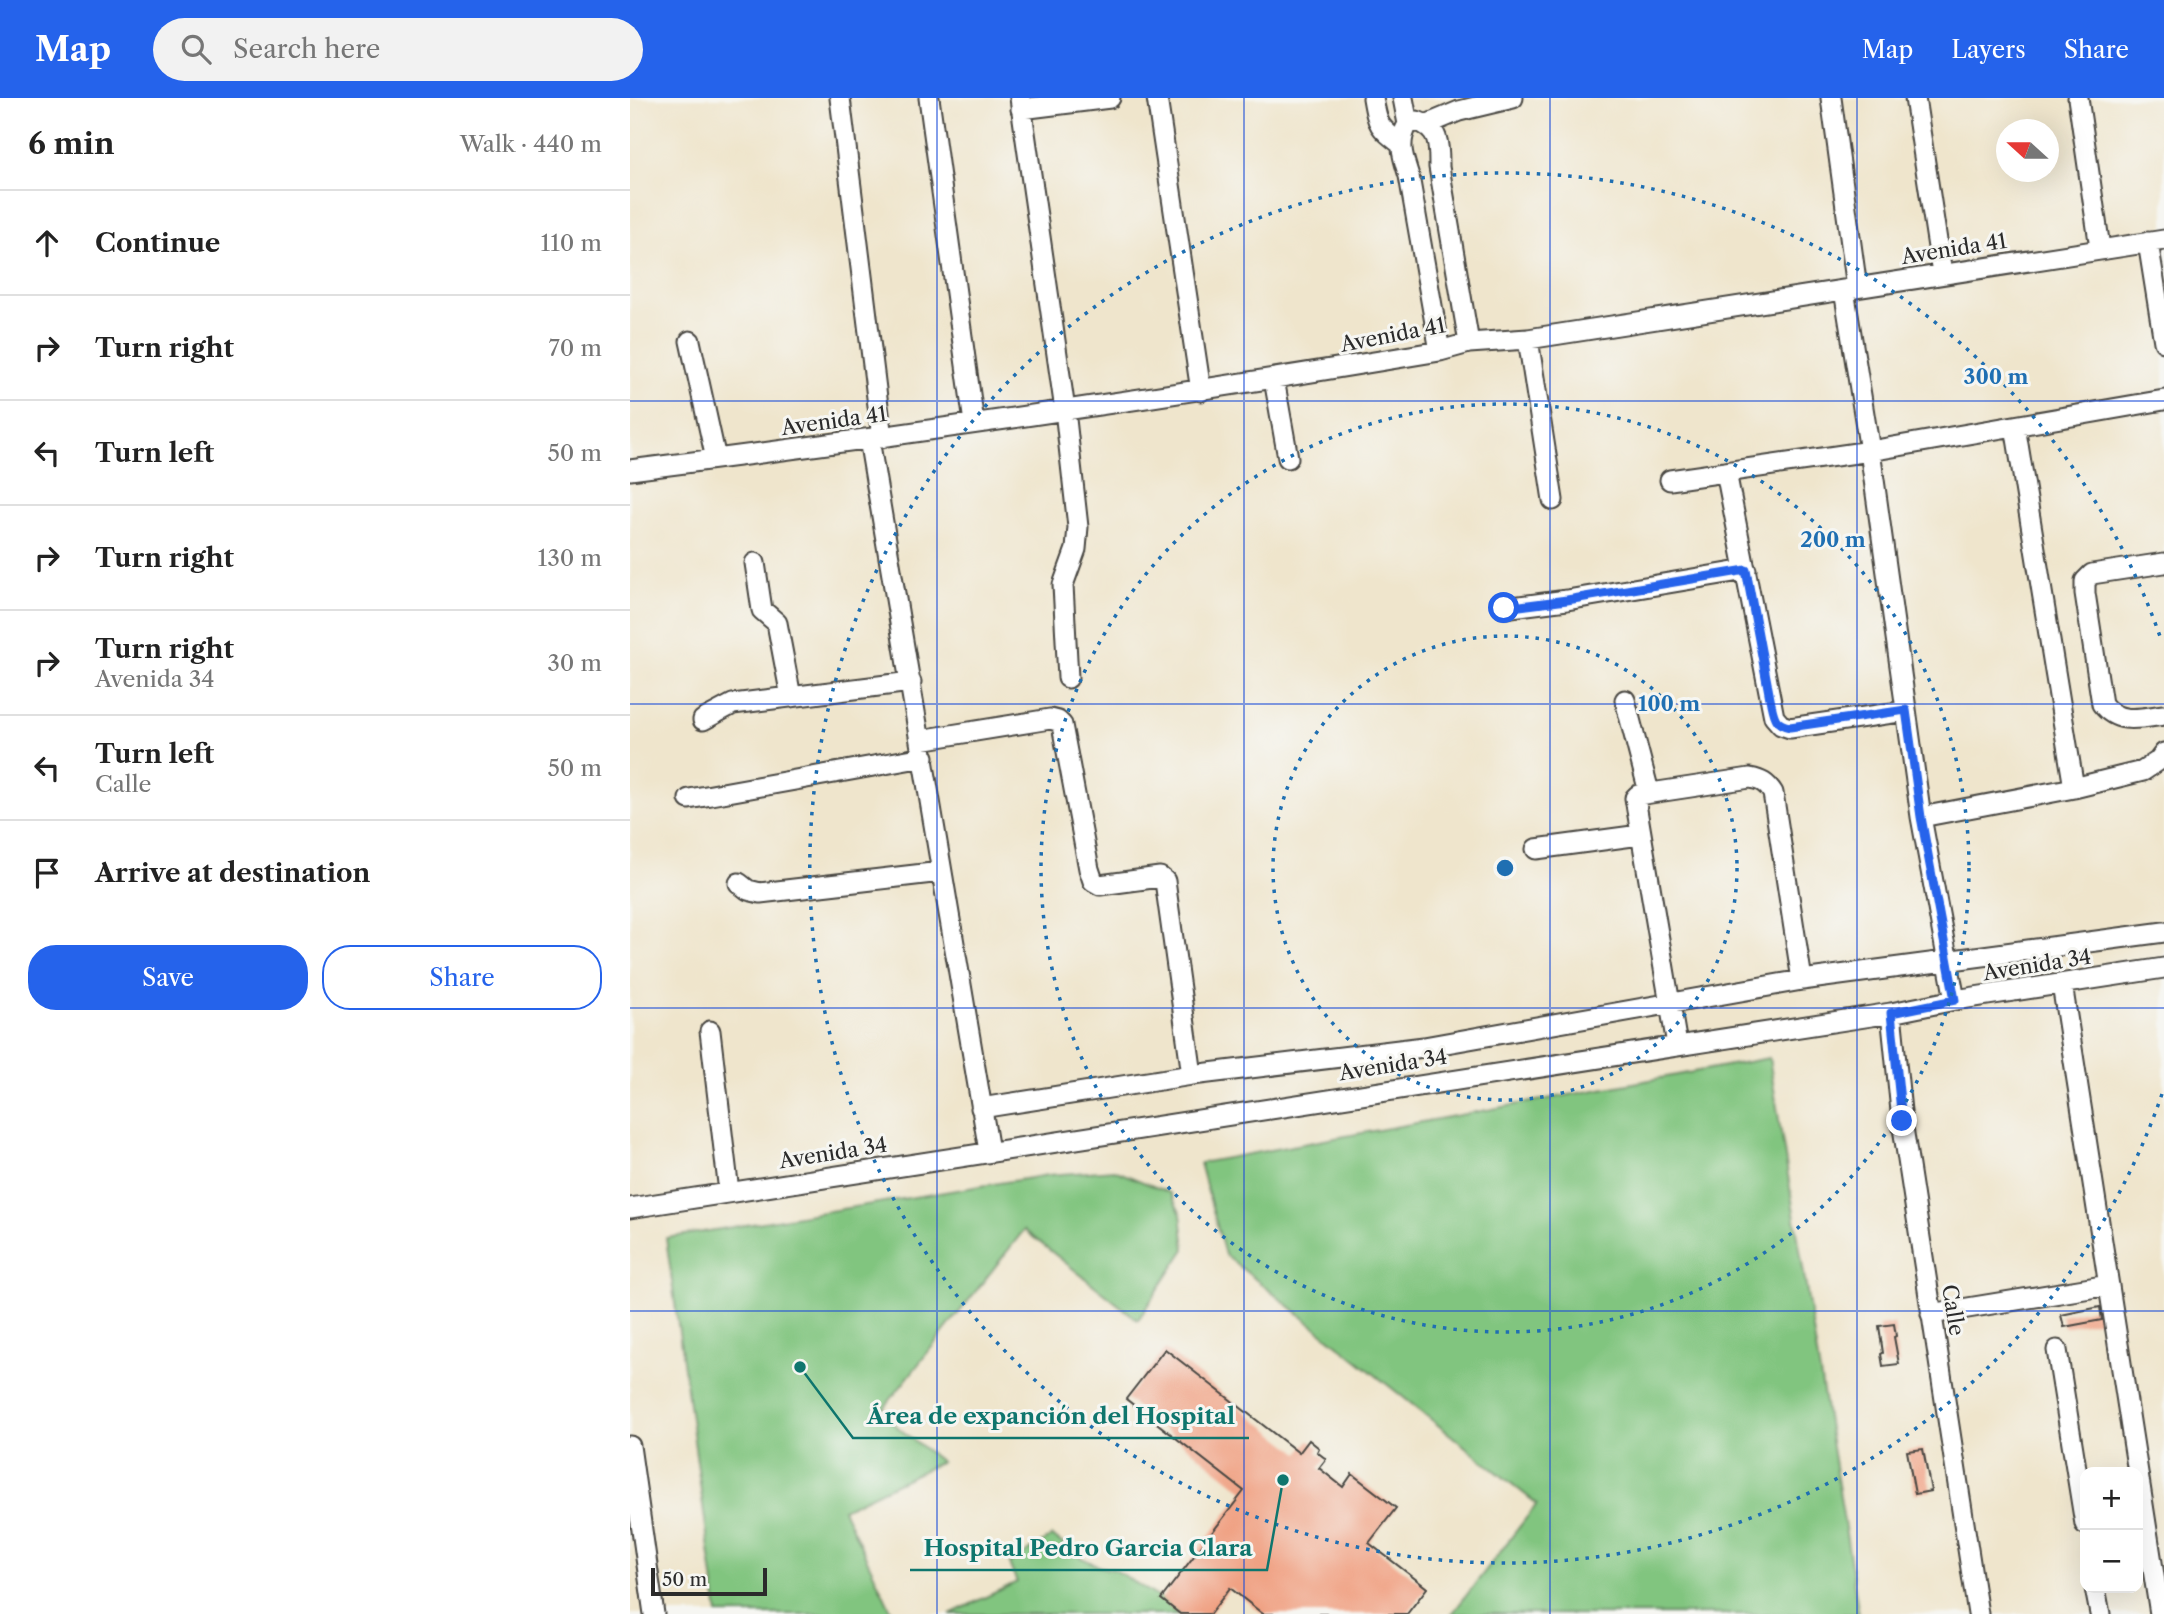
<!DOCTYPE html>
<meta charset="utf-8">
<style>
:root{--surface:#fff;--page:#f2f2f2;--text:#222;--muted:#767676;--line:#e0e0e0;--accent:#2563eb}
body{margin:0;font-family:"Libre Caslon Text",serif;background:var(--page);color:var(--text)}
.controls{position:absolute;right:21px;bottom:21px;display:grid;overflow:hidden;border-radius:14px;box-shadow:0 7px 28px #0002}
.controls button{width:63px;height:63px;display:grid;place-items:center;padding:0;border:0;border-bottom:2px solid var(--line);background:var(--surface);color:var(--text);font:35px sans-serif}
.compass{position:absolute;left:1366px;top:21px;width:63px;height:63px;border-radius:50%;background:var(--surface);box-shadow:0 7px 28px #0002;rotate:291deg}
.scale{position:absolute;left:21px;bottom:18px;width:116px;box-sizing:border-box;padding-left:7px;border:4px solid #2b2b2b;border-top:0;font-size:19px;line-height:24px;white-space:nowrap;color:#2b2b2b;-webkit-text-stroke:5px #f6f6f2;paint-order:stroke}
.stop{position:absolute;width:21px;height:21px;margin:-16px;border:5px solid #2563eb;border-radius:50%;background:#fff}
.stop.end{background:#2563eb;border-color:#fff;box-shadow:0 2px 7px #0008}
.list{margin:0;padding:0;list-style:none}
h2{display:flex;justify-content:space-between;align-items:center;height:91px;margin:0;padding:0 28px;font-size:30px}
h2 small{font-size:23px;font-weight:400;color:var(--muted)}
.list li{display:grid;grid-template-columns:46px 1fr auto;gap:21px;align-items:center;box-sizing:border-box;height:105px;padding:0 28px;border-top:2px solid var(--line)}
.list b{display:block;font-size:26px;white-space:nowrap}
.list p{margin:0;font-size:23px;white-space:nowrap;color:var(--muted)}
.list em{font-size:23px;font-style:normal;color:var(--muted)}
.actions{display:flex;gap:14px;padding:21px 28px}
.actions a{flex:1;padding:16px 0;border:2px solid var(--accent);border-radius:28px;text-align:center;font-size:24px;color:var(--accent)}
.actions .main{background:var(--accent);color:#fff}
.icon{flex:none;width:38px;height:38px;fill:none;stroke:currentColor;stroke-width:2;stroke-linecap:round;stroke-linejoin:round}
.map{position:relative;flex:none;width:1534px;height:1516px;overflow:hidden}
header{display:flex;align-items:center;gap:42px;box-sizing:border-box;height:98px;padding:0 35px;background:var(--accent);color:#fff}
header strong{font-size:33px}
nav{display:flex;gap:38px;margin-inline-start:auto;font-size:24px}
.search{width:490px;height:63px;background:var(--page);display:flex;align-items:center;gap:18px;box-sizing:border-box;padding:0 24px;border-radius:38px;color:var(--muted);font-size:26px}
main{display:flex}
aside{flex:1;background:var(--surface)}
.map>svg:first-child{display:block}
.green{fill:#81c57f;stroke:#567855;stroke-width:2}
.building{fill:#f0a183}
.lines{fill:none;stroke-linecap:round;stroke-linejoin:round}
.minor-casing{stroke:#484743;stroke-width:23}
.minor{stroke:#fff;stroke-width:19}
.route{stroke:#2563eb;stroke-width:9}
.grid{fill:none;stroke:#1d4ed8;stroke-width:2;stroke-opacity:0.55}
.ring{fill:none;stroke:#1f6fb2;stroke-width:3.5;stroke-dasharray:3.5 7}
.labels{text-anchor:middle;stroke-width:6;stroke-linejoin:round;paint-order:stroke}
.street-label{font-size:21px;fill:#2b2b2b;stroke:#f6f6f2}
.centre{fill:#1f6fb2;stroke:#f6f6f2;stroke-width:3.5}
.ring-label{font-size:21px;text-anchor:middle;font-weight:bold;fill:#1f6fb2;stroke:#f6f6f2;stroke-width:6;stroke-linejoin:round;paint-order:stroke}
.leader{fill:none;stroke:#0f766e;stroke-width:2.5}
.callout-dot{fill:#0f766e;stroke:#f6f6f2;stroke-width:2.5}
.callout-label{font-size:23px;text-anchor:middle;font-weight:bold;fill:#0f766e;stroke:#f6f6f2;stroke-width:6;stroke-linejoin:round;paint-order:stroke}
</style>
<header>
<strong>Map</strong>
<div class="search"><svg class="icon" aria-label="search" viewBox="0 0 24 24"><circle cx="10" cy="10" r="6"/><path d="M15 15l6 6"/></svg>Search here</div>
<nav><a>Map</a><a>Layers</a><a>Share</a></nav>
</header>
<main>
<aside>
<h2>6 min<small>Walk · 440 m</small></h2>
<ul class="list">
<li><svg class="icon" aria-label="ahead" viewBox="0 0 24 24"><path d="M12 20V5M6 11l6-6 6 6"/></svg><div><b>Continue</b></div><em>110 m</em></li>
<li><svg class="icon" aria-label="right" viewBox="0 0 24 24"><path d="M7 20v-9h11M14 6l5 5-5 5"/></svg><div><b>Turn right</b></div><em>70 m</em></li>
<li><svg class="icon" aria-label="left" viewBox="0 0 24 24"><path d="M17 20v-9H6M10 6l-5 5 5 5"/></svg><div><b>Turn left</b></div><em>50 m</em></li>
<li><svg class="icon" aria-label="right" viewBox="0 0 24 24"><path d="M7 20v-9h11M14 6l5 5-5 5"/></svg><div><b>Turn right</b></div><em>130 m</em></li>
<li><svg class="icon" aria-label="right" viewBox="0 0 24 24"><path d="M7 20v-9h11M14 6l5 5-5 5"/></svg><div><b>Turn right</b><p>Avenida 34</p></div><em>30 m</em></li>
<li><svg class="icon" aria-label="left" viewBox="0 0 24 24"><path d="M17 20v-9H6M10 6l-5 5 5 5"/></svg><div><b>Turn left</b><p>Calle</p></div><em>50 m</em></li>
<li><svg class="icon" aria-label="arrive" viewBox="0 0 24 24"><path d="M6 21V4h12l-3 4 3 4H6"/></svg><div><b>Arrive at destination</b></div></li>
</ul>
<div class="actions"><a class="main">Save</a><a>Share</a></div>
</aside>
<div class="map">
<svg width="1534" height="1516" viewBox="0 0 1534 1516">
<rect width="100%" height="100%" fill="#f6f6f2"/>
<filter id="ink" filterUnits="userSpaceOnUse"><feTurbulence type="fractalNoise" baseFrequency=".0143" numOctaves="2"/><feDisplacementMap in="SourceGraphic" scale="14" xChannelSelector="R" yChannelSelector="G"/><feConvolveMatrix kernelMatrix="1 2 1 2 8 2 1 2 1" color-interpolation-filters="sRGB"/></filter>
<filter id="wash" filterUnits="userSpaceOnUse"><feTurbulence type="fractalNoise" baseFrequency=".00686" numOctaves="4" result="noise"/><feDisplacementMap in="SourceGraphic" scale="28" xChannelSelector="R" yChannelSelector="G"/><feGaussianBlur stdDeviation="1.57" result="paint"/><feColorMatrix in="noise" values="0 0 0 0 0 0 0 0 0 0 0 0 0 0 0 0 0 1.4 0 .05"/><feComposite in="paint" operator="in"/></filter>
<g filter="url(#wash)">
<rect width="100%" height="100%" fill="#efe5cc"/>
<path class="green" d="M1139,960l90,556h-407l85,-110 -312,-249 -25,-92z
M484,1072l56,23 11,21 4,35 -47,71 -114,-90 -144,183 61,49 -98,47 50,105h-175l-52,-376 382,-63z
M422,1438l32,23 16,8 15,3 46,29 19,15h-230l67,-32 -8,-18z"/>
<g id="blocks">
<path class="building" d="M1470,1209l2,13 -38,7 -3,-12z
M1264,1226l2,12 -2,1 5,27 -16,2 -2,-12 2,-1 -4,-27z
M535,1251l134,104 10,-13 10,8 -2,4 9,7 -7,9 24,19 9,-13 44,34 -27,35 58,45 -20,26h-144l-33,-26 -20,26h-30l-19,-15 83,-108 -118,-92z
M1293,1351l8,42 -16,3 -8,-43z"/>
</g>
</g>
<g filter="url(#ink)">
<use href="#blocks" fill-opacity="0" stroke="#484743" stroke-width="2"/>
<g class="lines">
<g class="minor-casing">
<path id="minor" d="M210,0l42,340
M299,0l45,325
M390,0l45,312 13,117 -2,22 -13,36 5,93
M527,0l44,293
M743,0c5,29 6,29 29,47
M773,0l5,26c-11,19 -5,33 1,52l31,175
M1201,0l26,190
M1285,0l27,175
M1448,0l22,150
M391,11l89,-11
M778,26l9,-3c23,8 22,24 22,46l30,176
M798,26l31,-13 54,-13
M1518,144l16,100
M1214,192l26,161 51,366
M898,241l25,161
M60,243l26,118
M644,281l14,79
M1385,328l59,362
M239,341l120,712
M0,372c271,-34 541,-74 810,-119l29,-8 59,-4 636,-99
M1096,374l48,245 7,8 9,3 116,-17
M1040,382l200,-29 294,-51
M125,465l7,47 15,13 14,74
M1534,465l-72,11 -7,7v12l17,111c16,21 38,14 62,11
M874,510l63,-8 179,-30
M995,602l24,92
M73,622l30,-16 178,-22
M290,642l130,-21 8,2 4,4 27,144 4,12 7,4 60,-8 5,4 27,194
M59,701l235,-42
M906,751l104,-14
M109,785l9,7 12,3 181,-21
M1432,886l98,630
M1325,902l-34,-183 153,-29 69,-17 15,-10 6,-8
M1261,915l11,108 76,493
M80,933l19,161
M1047,947l-42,-247 3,-3 112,-17c11,2 17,5 23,15l29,187
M351,1010l211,-33 232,-28 378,-67 362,-48
M0,1110l1261,-195 64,-13 209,-32
M1301,1216l178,-29
M1427,1252l28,174
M0,1348l24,168
M1465,1490l5,26"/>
</g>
<use href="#minor" class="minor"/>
</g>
</g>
<g class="lines" filter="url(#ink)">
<path class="route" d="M874,510l63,-8 179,-30 25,134c3,14 4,20 19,23l116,-17 15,107 34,183 -64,13 11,108"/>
</g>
<path class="grid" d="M307,0v1516M614,0v1516M920,0v1516M1227,0v1516M0,303h1534M0,606h1534M0,910h1534M0,1213h1534"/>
<g class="ring">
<circle cx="875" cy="770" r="232"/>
<circle cx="875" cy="770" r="464"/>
<path d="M1532 996A695 695 0 1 1 1532 544"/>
</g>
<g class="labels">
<g class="street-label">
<text transform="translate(1324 151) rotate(-9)" y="7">Avenida 41</text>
<text transform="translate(763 237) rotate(-11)" y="7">Avenida 41</text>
<text transform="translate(204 323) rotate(-8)" y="7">Avenida 41</text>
<text transform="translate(1407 867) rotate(-9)" y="7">Avenida 34</text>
<text transform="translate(763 967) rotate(-9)" y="7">Avenida 34</text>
<text transform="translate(203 1055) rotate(-9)" y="7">Avenida 34</text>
<text transform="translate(1323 1212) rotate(81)" y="7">Calle</text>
</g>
</g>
<circle cx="875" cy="770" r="10" class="centre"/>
<g class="ring-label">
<text x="1366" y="286">300 m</text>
<text x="1203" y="449">200 m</text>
<text x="1039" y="613">100 m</text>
</g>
<path class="leader" d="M170 1269L223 1340H619M653 1382L637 1472H280"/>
<g class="callout-dot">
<circle cx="170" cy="1269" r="7"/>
<circle cx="653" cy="1382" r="7"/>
</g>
<g class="callout-label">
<text x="421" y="1326">Área de expanción del Hospital</text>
<text x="458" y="1458">Hospital Pedro Garcia Clara</text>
</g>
</svg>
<div class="controls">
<button>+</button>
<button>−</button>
</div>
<svg class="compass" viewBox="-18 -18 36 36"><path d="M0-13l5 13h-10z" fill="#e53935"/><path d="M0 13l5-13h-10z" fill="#767676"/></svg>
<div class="scale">50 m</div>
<div class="stop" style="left:874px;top:510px"></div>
<div class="stop end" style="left:1272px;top:1023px"></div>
</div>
</main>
